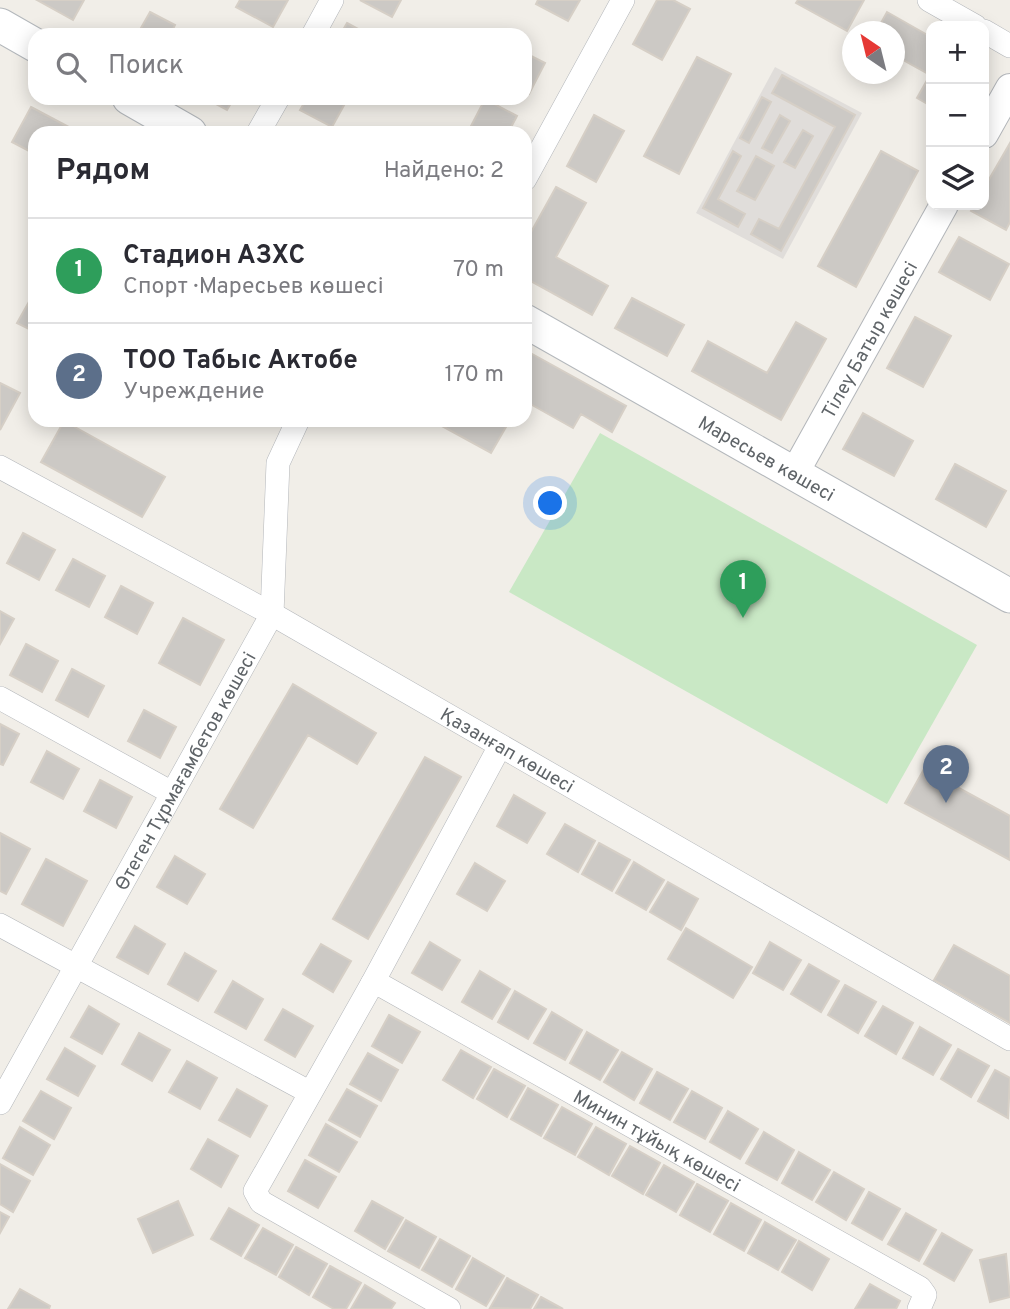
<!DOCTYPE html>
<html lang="ru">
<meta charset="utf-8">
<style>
:root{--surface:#fff;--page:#f2f2f3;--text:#2b2b33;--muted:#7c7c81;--line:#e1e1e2;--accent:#0f766e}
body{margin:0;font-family:Overpass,sans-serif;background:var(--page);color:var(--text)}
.controls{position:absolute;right:21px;top:21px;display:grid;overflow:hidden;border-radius:14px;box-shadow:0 4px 18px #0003}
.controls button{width:63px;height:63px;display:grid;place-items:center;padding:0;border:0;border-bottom:2px solid var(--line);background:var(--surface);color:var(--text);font:35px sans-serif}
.compass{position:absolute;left:842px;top:21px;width:63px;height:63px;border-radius:50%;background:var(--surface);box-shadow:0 4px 18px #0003;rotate:325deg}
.you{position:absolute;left:551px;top:504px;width:24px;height:24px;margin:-18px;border:5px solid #fff;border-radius:50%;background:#1a73e8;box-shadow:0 0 0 10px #1a73e833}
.badge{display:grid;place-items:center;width:46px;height:46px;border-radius:50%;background:var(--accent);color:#fff;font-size:23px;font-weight:700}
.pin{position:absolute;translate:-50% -58px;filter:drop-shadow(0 2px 4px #0008)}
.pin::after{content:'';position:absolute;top:37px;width:24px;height:21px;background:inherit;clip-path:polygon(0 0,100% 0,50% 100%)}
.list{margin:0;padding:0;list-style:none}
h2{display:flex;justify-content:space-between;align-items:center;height:91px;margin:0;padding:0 28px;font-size:30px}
h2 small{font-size:23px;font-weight:400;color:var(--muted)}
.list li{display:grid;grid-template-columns:46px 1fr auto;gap:21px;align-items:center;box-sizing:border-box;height:105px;padding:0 28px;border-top:2px solid var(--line)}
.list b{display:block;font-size:26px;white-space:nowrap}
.list p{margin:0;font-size:23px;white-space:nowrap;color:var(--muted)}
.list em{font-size:23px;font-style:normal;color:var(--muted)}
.icon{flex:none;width:38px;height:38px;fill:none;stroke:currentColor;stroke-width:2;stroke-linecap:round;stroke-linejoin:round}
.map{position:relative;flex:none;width:1010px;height:1309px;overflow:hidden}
.search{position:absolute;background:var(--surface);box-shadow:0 4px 18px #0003;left:28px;top:28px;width:504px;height:77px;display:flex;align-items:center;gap:18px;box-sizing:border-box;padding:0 24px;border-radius:21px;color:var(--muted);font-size:26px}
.panel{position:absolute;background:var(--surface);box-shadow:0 4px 18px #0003;left:28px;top:126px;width:504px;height:301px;border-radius:21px}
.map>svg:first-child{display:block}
.industrial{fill:#e0ddda}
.green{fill:#c9e8c5}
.building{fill:#ccc9c5;stroke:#d6cfc6;stroke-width:2}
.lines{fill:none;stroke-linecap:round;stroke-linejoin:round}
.minor-casing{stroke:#b3b6ba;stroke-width:24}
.tertiary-casing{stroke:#b3b6ba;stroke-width:30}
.secondary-casing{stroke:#b4b8bc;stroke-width:35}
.minor{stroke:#fff;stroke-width:23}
.tertiary{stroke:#fff;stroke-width:28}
.secondary{stroke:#fff;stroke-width:33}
.labels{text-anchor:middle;stroke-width:6;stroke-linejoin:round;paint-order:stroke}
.street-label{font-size:19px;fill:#5f6468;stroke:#fff}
</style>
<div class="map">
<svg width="1010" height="1309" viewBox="0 0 1010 1309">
<rect width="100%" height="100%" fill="#f1eee8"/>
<path class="industrial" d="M775,67l87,46 -79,146 -87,-46z"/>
<path class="green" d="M600,433l377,212 -90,159 -378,-212z"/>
<path class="building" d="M37,0h47l-11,20z
M240,0h48l-15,27 -37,-20z
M360,0h41l-9,17z
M538,0h42l-12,21 -32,-17z
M657,0h16l17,9 -28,51 -29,-16z
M798,0h66l-17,31 -51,-28z
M150,12l25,13 -4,8 3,2h-37z
M887,12l44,25v69l-14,-8 13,-23 -36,-20v-23h-18z
M347,23l22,12h-29z
M525,53l20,10 -16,31 -4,-2z
M697,57l34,17 -52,100 -35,-18z
M782,75l73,40 -74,136 -30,-17 8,-15 20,10 56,-102 -63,-34z
M762,97l9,5 -22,41 -9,-5z
M205,98h29l-7,12z
M307,98h41l-16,29 -32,-17z
M485,99l32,17 -9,17h-34l-5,-3z
M31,107l49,26h-45v21l-23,-12z
M594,115l30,16 -28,51 -29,-16z
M780,115l10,6 -18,32 -10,-5z
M803,130l10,6 -18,32 -11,-6z
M1010,143v79l-4,8 -35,-19 4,-6h9v-17z
M733,151l8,5 -23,43 27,15 -7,13 -35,-19z
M881,151l37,20 -62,116 -38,-21z
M756,156l18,10 -19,34 -18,-9z
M556,187l30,16 -30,54 52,29 -16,29 -67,-37v-35z
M959,237l50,27 -19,36 -51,-28z
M35,291v41l-18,-9z
M632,298l52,27 -17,31 -52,-28z
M915,317l36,19 -28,51 -36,-19z
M796,322l30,17 -45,81 -89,-49 16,-30 59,32z
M525,350l101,56 -14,26 -31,-18 -8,14 -48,-27z
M0,383l20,10 -20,37z
M863,413l50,28 -19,35 -51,-27z
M431,420h79l-19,33z
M64,421l101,56 -23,40 -101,-55z
M955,464l51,27 -20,36 -50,-28z
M23,533l32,17 -16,30 -32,-17z
M73,559l32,17 -16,31 -33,-17z
M121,586l32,17 -16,31 -32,-17z
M0,611l14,8 -14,25z
M183,618l41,22 -24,45 -41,-22z
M26,644l32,17 -16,31 -32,-17z
M72,669l32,17 -16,31 -32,-17z
M293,684l83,49 -19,31 -49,-29 -55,93 -33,-19z
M144,710l32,17 -16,31 -32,-17z
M0,724l19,10 -16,31 -3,-1z
M47,751l32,18 -16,30 -32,-17z
M425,757l36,20 -93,162 -35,-20z
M924,769l86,47v44l-105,-57z
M100,780l32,17 -16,31 -32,-17z
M514,795l31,18 -18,30 -30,-17z
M565,824l30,17 -17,31 -31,-18z
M0,833l30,16 -24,45 -6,-3z
M599,843l31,17 -18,31 -30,-17z
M175,856l30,18 -18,30 -30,-17z
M46,859l41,22 -24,45 -41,-22z
M634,862l30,18 -18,30 -30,-17z
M475,863l30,18 -18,30 -30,-17z
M668,882l30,17 -17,31 -31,-18z
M135,926l30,18 -17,30 -31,-17z
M686,928l66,39 -19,31 -65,-39z
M430,942l30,18 -18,30 -30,-17z
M770,942l31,18 -18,30 -30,-17z
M321,944l30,17 -18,31 -30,-18z
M954,945l56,31v47l-76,-43z
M185,953l31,18 -18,30 -30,-17z
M809,964l30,17 -18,31 -30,-18z
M480,971l30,18 -18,30 -30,-17z
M233,981l30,18 -17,30 -31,-17z
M845,985l31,17 -18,31 -30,-18z
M515,991l31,18 -18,30 -30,-17z
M89,1006l30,18 -17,30 -31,-17z
M883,1006l30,17 -17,31 -31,-18z
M283,1009l30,17 -18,31 -30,-17z
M552,1012l30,18 -17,30 -31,-17z
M389,1015l31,17 -18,31 -30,-17z
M920,1027l31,18 -18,30 -30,-17z
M587,1032l31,18 -18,30 -30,-17z
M139,1033l31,17 -18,31 -30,-17z
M65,1048l30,18 -17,30 -31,-17z
M958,1049l31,17 -18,31 -30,-18z
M461,1050l30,17 -18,31 -30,-18z
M622,1052l30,17 -18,31 -30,-18z
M368,1053l30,17 -17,31 -31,-17z
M187,1061l30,17 -17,31 -31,-17z
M494,1069l31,17 -18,31 -30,-18z
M995,1070l15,8 -2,40 -30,-17z
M657,1072l31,17 -18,31 -30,-17z
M528,1088l30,17 -17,31 -30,-17z
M237,1089l30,17 -17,31 -31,-17z
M347,1089l30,17 -17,31 -31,-17z
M41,1091l30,17 -17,31 -31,-18z
M692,1091l30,17 -17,31 -31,-17z
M562,1107l30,17 -17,31 -31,-17z
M728,1111l30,18 -18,30 -30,-17z
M326,1124l31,18 -18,30 -30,-17z
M20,1127l30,18 -17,30 -30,-17z
M596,1127l30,17 -17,31 -31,-18z
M764,1132l30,18 -17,30 -31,-17z
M208,1139l30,17 -17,31 -30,-18z
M630,1146l30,17 -17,31 -31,-18z
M799,1152l31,18 -18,30 -30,-17z
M305,1160l31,17 -18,31 -30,-17z
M0,1164l30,17 -17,31 -13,-8z
M664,1165l30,17 -18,30 -30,-17z
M834,1172l30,17 -18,31 -30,-18z
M697,1184l31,17 -18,31 -30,-17z
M869,1192l31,17 -18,31 -30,-17z
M178,1201l15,34 -40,18 -15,-34z
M372,1201l31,17 -18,31 -30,-18z
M731,1203l30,17 -17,31 -30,-17z
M229,1208l30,17 -18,31 -30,-17z
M0,1212l9,5 -9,16z
M906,1213l30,17 -17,31 -31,-17z
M406,1220l30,17 -17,31 -31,-17z
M765,1222l31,18 -18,30 -30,-17z
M263,1228l30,17 -17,30 -31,-17z
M942,1233l30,17 -18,31 -30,-17z
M440,1239l30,17 -18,31 -30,-17z
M799,1241l30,18 -17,31 -30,-18z
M296,1247l31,17 -18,31 -30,-18z
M1006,1254l4,43 -20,5 -10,-42z
M473,1258l31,18 -18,30 -30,-17z
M330,1266l31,17 -15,26h-12l-21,-12z
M507,1278l31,17 -8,14 -40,-1z
M870,1284l30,17 -4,8h-41z
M365,1285l30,18 -4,6h-40z
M20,1289l30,17 -1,3h-41z
M541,1297l22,12h-29z"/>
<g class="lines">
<g class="minor-casing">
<g id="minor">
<path d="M929,0l46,26"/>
<path d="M984,31l26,15"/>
<path d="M313,35l19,-35"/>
<path d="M258,133l20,-35"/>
<path d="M525,179l98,-179"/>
<path id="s1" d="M0,467l272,147 738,425"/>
<path d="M0,698l172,95"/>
<path d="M0,925l309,167"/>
<path d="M372,984l128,-238"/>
<path id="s2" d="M0,1103l272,-489 6,-151 20,-43"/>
<path id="s3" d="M449,1309l-188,-107 -6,-11 117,-207 5,-1 543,305 5,7 -6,14"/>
</g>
</g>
<g class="tertiary-casing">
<g id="tertiary">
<path d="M984,134l26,-46"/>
<path id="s4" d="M794,474l150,-269"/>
</g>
</g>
<g class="secondary-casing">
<g id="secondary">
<path d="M0,25l35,20"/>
<path d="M129,98l61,35"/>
<path id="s5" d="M525,321l485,275"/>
</g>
</g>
<use href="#minor" class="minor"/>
<use href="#tertiary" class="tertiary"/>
<use href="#secondary" class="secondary"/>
</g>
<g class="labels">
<g class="street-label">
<text dy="7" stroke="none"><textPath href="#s4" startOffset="154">Тілеу Батыр көшесі</textPath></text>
<text dy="7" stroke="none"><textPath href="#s5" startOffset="278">Маресьев көшесі</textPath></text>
<text dy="7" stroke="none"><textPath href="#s1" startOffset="581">Қазанғап көшесі</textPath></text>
<text dy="7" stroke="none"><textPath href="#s2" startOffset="380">Өтеген Тұрмағамбетов көшесі</textPath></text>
<text dy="7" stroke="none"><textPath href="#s3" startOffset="793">Минин тұйық көшесі</textPath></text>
</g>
</g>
</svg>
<div class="controls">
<button>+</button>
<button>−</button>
<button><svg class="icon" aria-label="layers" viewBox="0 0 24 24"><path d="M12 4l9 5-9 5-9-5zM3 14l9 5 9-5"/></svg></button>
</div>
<svg class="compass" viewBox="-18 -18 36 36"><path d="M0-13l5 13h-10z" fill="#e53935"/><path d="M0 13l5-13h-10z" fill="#7c7c81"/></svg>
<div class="you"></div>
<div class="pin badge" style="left:743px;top:618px;background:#2e9e5b">1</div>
<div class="pin badge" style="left:946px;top:803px;background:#5c6f8a">2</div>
<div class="search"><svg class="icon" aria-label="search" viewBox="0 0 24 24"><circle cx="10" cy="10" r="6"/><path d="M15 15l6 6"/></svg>Поиск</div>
<section class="panel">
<h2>Рядом<small>Найдено: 2</small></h2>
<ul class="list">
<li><span class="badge" style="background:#2e9e5b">1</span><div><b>Стадион АЗХС</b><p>Спорт · Маресьев көшесі</p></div><em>70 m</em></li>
<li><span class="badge" style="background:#5c6f8a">2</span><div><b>ТОО Табыс Актобе</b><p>Учреждение</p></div><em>170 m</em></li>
</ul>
</section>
</div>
